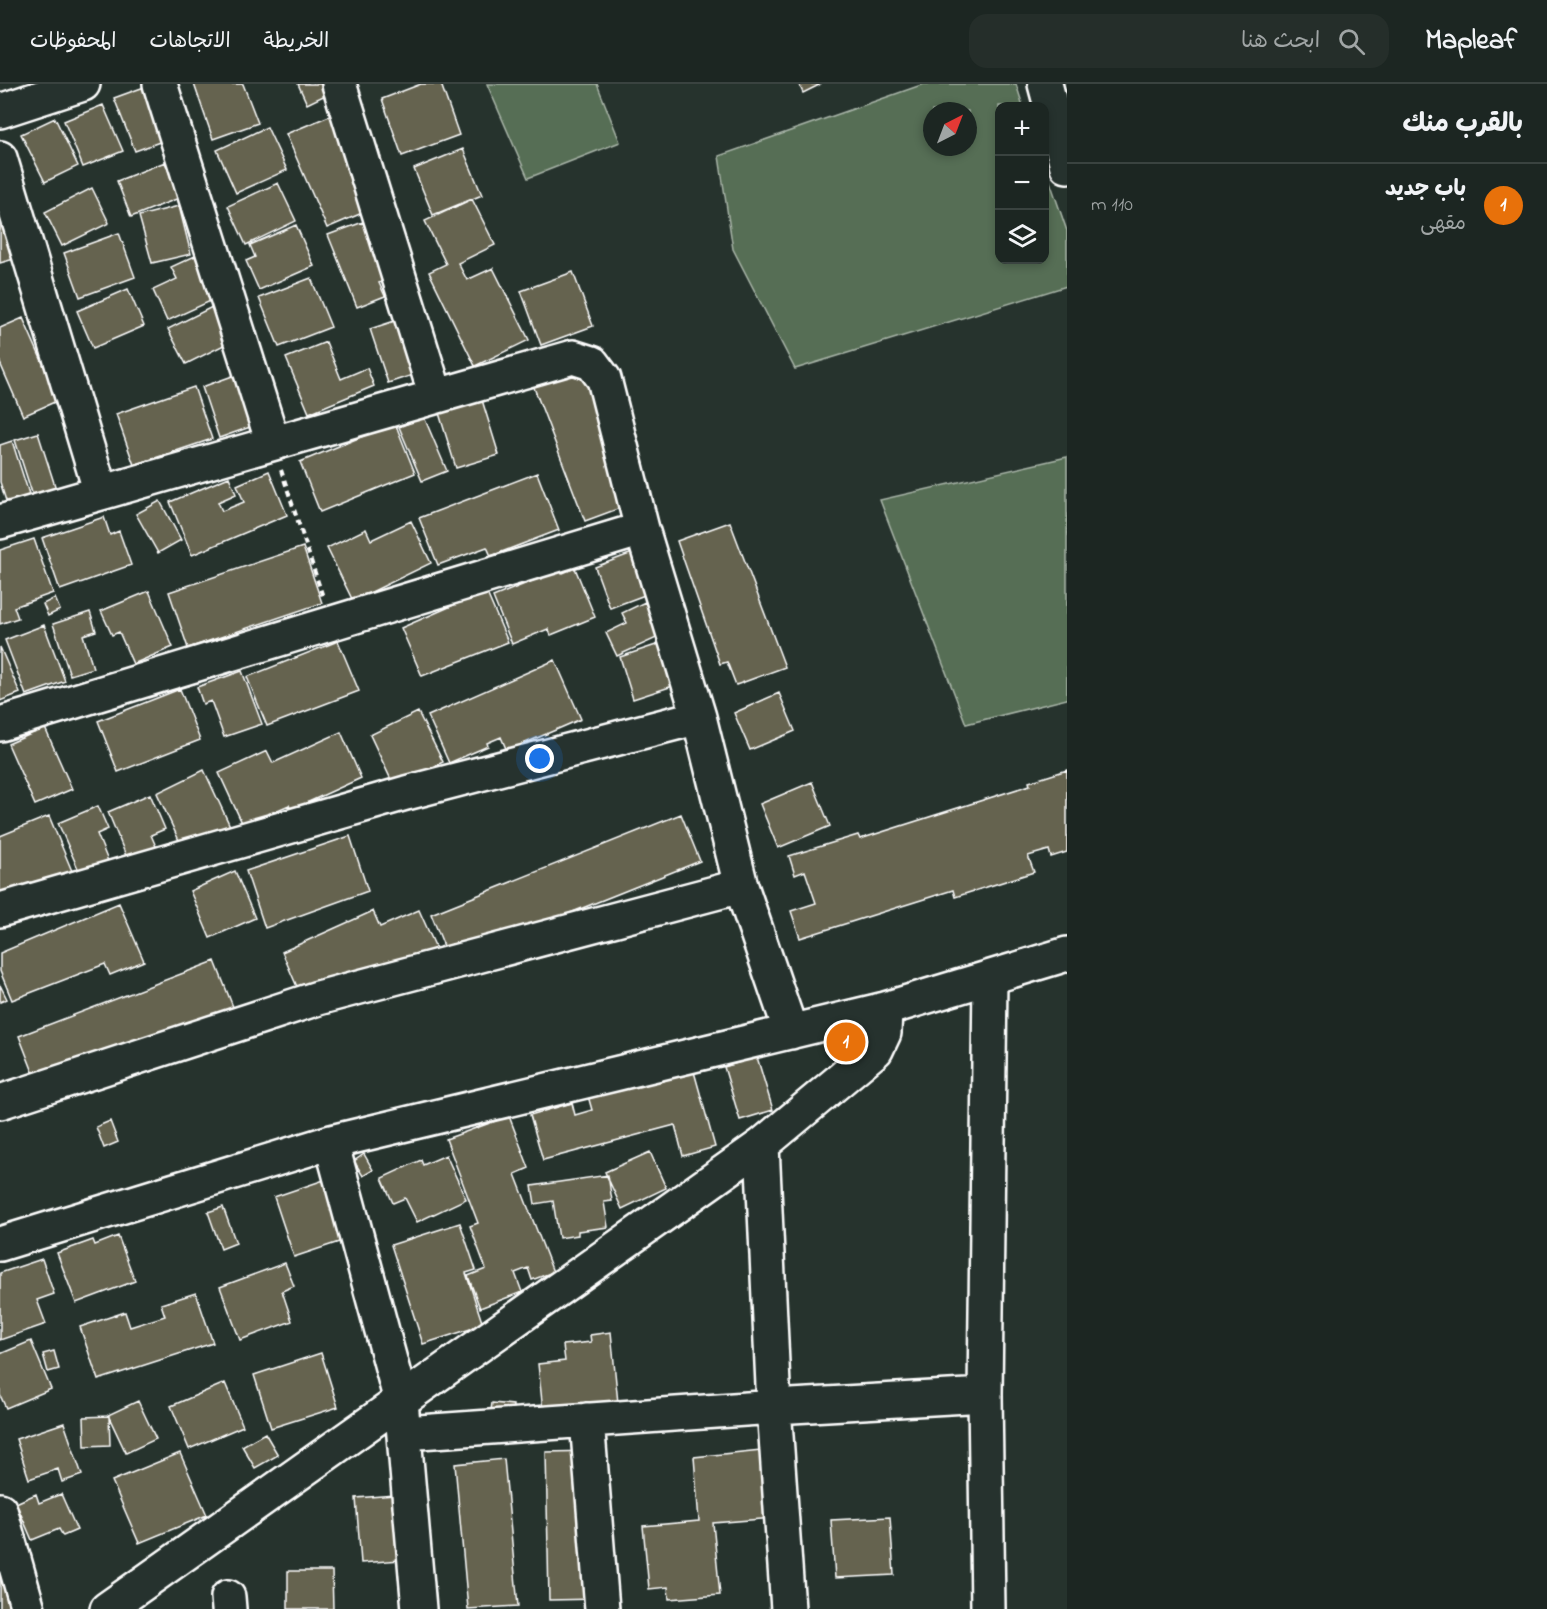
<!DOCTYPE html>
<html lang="ar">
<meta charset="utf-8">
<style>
:root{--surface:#1c2622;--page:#252e2a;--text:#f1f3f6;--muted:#a0a5a5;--line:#3a4340;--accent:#b45309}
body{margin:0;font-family:"Indie Flower","Playpen Sans Arabic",sans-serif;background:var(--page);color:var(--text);direction:rtl}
.controls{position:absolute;right:18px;top:18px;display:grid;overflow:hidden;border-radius:12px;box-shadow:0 3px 9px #0003}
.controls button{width:54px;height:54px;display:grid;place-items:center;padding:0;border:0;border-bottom:2px solid var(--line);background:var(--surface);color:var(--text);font:30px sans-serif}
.compass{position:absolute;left:923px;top:18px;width:54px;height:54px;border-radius:50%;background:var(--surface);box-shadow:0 3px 9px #0003;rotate:42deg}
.you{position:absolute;left:540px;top:675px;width:21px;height:21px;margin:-15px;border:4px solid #fff;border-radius:50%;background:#1a73e8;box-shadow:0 0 0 9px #1a73e833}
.badge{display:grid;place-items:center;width:39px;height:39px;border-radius:50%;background:var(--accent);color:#fff;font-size:20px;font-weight:700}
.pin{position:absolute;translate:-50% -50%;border:3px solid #fff;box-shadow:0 2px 6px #0006}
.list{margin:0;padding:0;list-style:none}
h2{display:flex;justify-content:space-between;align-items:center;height:78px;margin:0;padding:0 24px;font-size:26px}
h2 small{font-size:20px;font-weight:400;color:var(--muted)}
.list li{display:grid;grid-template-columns:39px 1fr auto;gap:18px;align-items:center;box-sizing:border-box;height:84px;padding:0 24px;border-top:2px solid var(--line)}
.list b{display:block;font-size:22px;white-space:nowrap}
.list p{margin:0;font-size:20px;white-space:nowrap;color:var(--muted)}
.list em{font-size:20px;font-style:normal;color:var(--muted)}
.icon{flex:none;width:33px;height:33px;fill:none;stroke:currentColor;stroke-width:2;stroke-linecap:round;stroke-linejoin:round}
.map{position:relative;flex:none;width:1067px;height:1525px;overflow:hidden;direction:ltr}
header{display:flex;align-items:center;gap:36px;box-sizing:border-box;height:84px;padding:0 30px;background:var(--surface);border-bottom:2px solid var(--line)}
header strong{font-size:28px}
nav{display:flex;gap:33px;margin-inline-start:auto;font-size:21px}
.search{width:420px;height:54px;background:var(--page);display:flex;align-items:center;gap:15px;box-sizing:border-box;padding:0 21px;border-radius:18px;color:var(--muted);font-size:22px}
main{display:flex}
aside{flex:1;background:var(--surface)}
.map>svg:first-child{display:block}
.green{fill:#566e54;stroke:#aab6aa;stroke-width:1.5;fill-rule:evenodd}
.building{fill:#65634f;stroke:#fff;stroke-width:1.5}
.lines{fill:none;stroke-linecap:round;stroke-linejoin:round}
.minor-casing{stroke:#fff;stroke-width:38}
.path{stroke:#fff;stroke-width:4;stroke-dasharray:6 4.5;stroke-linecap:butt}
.minor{stroke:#26332d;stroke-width:33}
</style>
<header>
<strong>Mapleaf</strong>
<div class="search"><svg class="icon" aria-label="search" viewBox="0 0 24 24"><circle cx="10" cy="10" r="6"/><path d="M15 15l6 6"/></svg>ابحث هنا</div>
<nav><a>الخريطة</a><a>الاتجاهات</a><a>المحفوظات</a></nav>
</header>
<main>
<aside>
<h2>بالقرب منك<small></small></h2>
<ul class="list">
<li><span class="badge" style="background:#e8710a">1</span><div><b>باب جديد</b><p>مقهى</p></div><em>110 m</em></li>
</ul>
</aside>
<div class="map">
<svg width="1067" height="1525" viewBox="0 0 1067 1525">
<rect width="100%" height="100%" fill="#26332d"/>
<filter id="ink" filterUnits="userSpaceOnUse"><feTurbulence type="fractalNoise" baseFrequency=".0167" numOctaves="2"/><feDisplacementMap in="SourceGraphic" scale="12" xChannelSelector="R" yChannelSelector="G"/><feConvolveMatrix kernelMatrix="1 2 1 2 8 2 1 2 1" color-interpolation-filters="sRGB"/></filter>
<g filter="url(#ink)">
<path class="green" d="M487,0h110l23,58 -92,36z
M924,0h92l7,22h-24v154h45l1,-93 22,64v55l-272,83 -62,-120 -14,-93zM932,27h36v36h-36z
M1067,373v242l-101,25 -86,-224z"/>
<path class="building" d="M194,0h49l15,39 -45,16z
M298,0h40l2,4 -33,16z
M421,0h20l18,51 -57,21 -20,-57z
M799,0h22l-18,9z
M147,2l21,53 -33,12 -21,-53z
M103,21l20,46 -40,16 -19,-46z
M334,30l40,94 -47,20 -41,-94z
M55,34l23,48 -33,16 -24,-48z
M267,43l20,43 -51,23 -19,-43z
M463,65l19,46 -49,20 -19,-46z
M165,78l14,36 -48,19 -14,-36z
M278,99l18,38 -50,24 -18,-39z
M92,104l17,35 -47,23 -17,-34z
M472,115l23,46 -37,18 9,17 26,-12 36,72 -54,26 -46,-94 17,-8 -21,-43z
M179,122l12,48 -39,9 -13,-47z
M2,134l12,41 -14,4v-44z
M363,138l8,21 26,33 -18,7 6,13 -28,11 -29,-72z
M296,141l18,41 -55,24 -13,-29 9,-4 -5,-12z
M119,149l16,44 -55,20 -16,-44z
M195,172l20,43 -48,22 -14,-31 24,-11 -6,-12z
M573,188l20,54 -52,19 -20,-54z
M311,194l20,49 -52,20 -20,-49z
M128,205l16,37 -51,22 -16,-37z
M218,220l18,35 -50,25 -18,-35z
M410,232l18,54 -40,13 -18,-54z
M23,234l36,82 -36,16 -23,-53v-35z
M326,258l15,37 26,-11 7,18 -65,27 -23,-55z
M583,282l43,119 -3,22 -38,14 -52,-136z
M238,290l18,51 -37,13 -17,-51z
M194,303l18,52 -78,26 -18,-51z
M482,316l17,55 -43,13 -17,-55z
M424,333l23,54 -25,10 -23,-54z
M395,339l20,50 -95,39 -20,-50z
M38,349l18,56 -23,7 -18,-56z
M12,357l18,56 -23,7 -7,-22v-37z
M269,387l18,44 -95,40 -22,-53 59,-25 7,17 -18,8 4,9 22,-9 -7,-17z
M537,389l22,57 -68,26 -4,-9 -49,18 -19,-47z
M160,417l21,39 -23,13 -22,-39z
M104,433l6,18 9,-4 12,34 -71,25 -18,-52z
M411,437l20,42 -78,38 -26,-53 39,-19 5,11z
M730,438l55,145 -49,18 -9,-23 -7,2 -43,-123z
M34,455l19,54 -39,14 4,11 -18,6v-74z
M303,463l19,56 -134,45 -19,-56z
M635,468l15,41 -40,15 -15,-41z
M575,484l20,49 -44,18 -3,-6 -36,15 -19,-47 69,-28 1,4z
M149,507l24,56 -40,17 -14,-32 -7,3 -11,-24z
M486,507l22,51 -86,34 -21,-48z
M55,514l5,12 -12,6 -5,-12z
M645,518l16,34 -44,20 -11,-23 21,-10 -5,-10z
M90,528l6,19 -13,4 10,33 -23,7 -17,-51z
M44,541l21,56 -39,14 -21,-55z
M338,557l21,50 -92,35 -20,-49z
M662,559l14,42 -43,14 -13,-42z
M0,563l20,46 -20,8z
M555,576l26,59 -74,32 -6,-14 -14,6 1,3 -39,17 -21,-47z
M242,587l20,53 -38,13 -13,-36 -8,3 -6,-17z
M180,605l20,51 -82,32 -20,-51z
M779,609l16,38 -45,19 -16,-37z
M418,628l25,50 -49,24 -24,-51z
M45,644l27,61 -37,16 -27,-61z
M341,648l20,46 -70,32 -2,-5 -46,20 -24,-52 48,-22 6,12z
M204,686l26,56 -47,23 -26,-56z
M1067,686v82l-16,5 -2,-7 -21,6 6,16 -79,25 -2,-7 -153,48 -9,-27 25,-8 -11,-32 -10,4 -6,-19 69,-21 2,4 170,-54 -1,-3z
M812,698l18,44 -52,22 -18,-44z
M150,710l15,35 -14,6 7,16 -29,12 -21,-51z
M98,722l10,23 -11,5 11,27 -28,12 -22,-50z
M681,730l19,47 -250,100 -19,-47z
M49,732l23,55 -72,30v-65z
M350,752l18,55 -103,37 -19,-57z
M235,787l20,47 -45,20 -20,-47z
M119,819l25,58 -34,14 -5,-11 -93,36 -12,-29v-18z
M419,826l17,38 -143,63 5,-22 -16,-37 91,-41 7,16z
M215,877l20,51 -200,65 -16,-41z
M0,901l7,14 -7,3z
M757,973l16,53 -33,10 -16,-53z
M693,984l22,79 -32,9 -8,-31 -132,35 -13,-45 42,-12 3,12 17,-5 -4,-14z
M509,1032l20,52 -14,6 38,98 -21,8 -4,-12 -13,5 7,19 -42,16 -12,-32 18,-7 -16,-43 8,-3 -32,-84z
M110,1037l8,21 -14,6 -8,-21z
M650,1068l16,36 -44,21 -17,-37z
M364,1070l9,16 -10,6 -9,-15z
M446,1071l20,44 -49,23 -12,-24 -12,5 -11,-25 39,-18 2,5z
M608,1091l4,26 -8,1 4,25 -30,4v4l-19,3 -6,-37 -18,3 -3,-18z
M330,1094l21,60 -57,19 -20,-60z
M223,1123l13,36 -15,6 -13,-37z
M460,1139l16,47 -10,3 17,52 -60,19 -32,-99z
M118,1152l17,45 -59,22 -19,-50 36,-13 2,5z
M42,1175l12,35 -17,6 9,24 -46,16v-67z
M285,1179l9,23 -12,5 10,30 -52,19 -20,-53z
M196,1209l17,50 -115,37 -18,-53 45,-15 5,15 35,-11 -4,-12z
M611,1248l7,71 -75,8 -5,-47 27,-3 -2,-16 28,-3 -1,-7z
M31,1257l20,48 -45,19 -6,-13v-41z
M54,1267l5,18 -11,3 -5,-18z
M321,1269l17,54 -67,21 -17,-53z
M225,1299l18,43 -54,23 -18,-43z
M138,1317l18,38 -30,14 -18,-38z
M492,1319l21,2 -1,15 -22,-2z
M109,1332l1,29 -25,1 -1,-29z
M64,1339l18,52 -20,7 -4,-13 -29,10 -13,-40z
M265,1349l13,22 -23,13 -13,-22z
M780,1364l7,69 -74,6 7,72 -51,4 -1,-12 -19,2 -6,-63 56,-5 -5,-64z
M595,1367l2,148 -48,1 -3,-148z
M180,1369l27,62 -68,28 -27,-62z
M504,1375l14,147 -50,3 -13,-145z
M36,1410l3,9 22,-9 16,36 -14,6 -4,-7 -27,11 -16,-37z
M408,1410l6,65 -53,4 -5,-65z
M890,1433l4,58 -59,3 -4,-58z
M0,1484l23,41h-23z
M288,1487h44l1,38h-45z"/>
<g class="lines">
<g class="minor-casing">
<path id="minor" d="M160,0l113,359
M339,0l97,312
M1045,0l22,82
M0,27l83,-27
M0,74l101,335
M0,438l573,-165 19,6 12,16 38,150 57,188 42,169 50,146
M0,640l642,-195
M0,826l406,-117 293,-76
M0,1018l318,-104 423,-112
M331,1058l70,259 18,208
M762,1061l12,262 14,202
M0,1160l331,-102 554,-133 182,-55
M587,1336l15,189
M405,1349l369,-26 211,-12
M0,1426l28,99
M228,1513l1,12
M107,1525l655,-464 114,-95 8,-17 1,-24
M988,1525l-3,-214 5,-417"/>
</g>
<path class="path" d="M281,386l42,127"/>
<use href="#minor" class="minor"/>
</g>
</g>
</svg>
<div class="controls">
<button>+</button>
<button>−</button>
<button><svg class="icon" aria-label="layers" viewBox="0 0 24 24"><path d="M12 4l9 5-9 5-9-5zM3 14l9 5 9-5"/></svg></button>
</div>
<svg class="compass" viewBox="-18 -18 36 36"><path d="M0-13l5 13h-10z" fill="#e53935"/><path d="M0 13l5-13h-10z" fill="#a0a5a5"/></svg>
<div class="you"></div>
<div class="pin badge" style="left:846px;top:958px;background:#e8710a">1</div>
</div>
</main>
